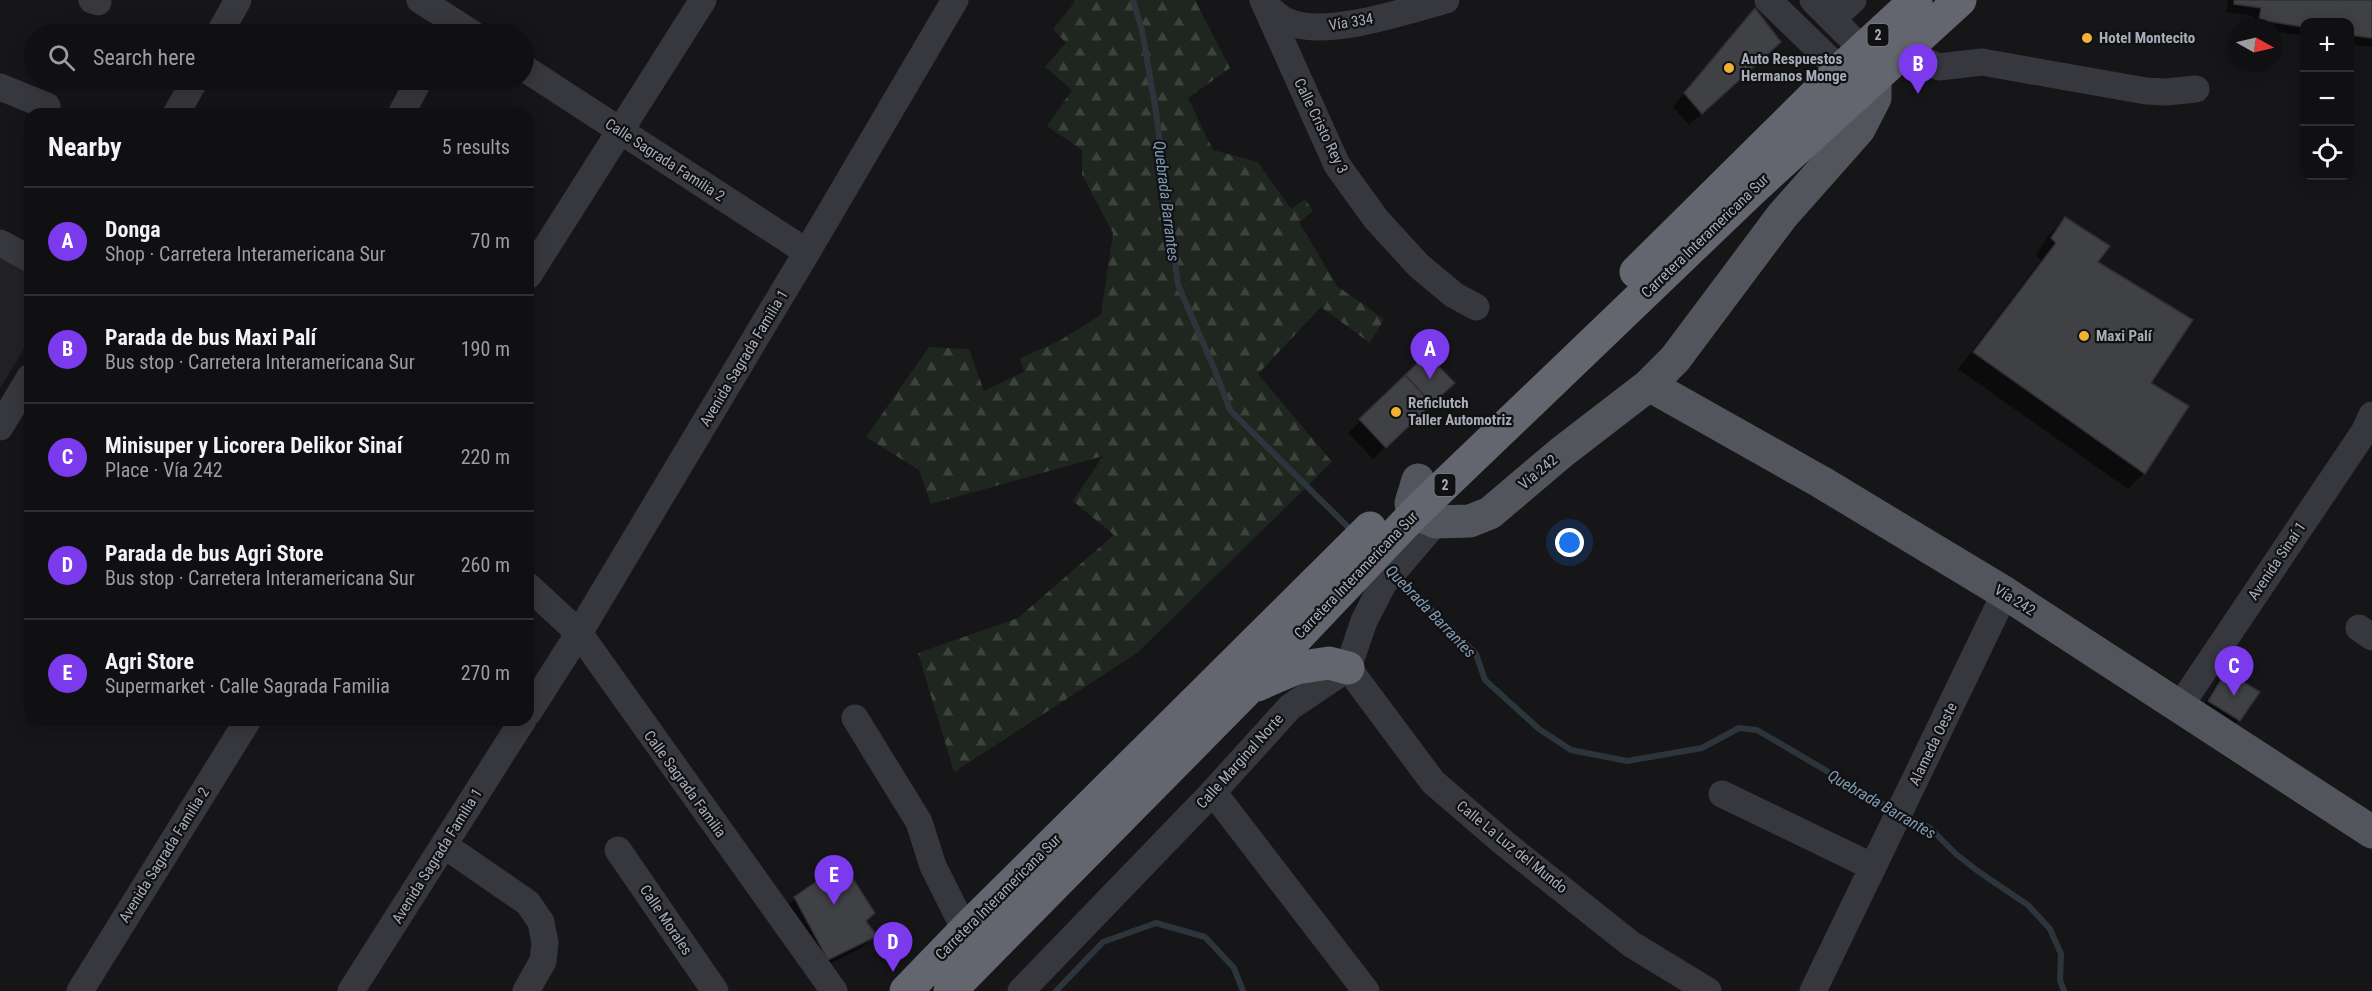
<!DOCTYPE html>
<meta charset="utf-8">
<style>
:root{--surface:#101012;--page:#19191b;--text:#f1f3f6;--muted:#9c9d9f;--line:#303032;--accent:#7c3aed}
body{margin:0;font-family:"Roboto Condensed",sans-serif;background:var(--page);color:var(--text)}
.controls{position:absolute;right:18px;top:18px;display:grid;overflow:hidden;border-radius:12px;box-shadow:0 3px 15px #0003}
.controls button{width:54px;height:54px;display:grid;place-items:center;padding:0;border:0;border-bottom:2px solid var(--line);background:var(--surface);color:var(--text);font:30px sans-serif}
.compass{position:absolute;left:2228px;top:18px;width:54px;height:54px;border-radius:50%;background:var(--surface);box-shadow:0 3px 15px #0003;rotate:98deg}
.you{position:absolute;left:1570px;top:543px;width:21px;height:21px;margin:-15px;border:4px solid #fff;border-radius:50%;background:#1a73e8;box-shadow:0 0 0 9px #1a73e833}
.badge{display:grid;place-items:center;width:39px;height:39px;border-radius:50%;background:var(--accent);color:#fff;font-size:20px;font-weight:700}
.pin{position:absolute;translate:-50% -50px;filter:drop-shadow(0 2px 3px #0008)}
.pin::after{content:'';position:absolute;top:32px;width:21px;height:18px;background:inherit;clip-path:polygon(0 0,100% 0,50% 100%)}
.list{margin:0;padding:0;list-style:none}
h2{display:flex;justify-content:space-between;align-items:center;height:78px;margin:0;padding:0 24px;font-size:26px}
h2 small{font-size:20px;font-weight:400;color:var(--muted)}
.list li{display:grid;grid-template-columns:39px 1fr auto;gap:18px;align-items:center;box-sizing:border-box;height:108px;padding:0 24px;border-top:2px solid var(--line)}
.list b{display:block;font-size:22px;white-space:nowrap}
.list p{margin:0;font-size:20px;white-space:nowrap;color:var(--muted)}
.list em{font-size:20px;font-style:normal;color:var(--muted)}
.icon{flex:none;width:33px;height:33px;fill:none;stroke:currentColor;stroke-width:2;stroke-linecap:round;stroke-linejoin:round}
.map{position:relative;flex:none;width:2372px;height:991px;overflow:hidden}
.search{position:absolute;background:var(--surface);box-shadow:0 3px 15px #0003;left:24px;top:24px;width:510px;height:66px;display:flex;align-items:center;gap:15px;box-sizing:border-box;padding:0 21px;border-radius:33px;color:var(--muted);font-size:22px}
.panel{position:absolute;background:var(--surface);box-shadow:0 3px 15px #0003;left:24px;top:108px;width:510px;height:618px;border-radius:18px}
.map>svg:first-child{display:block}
.built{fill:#222225}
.forest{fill:url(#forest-firs)}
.shadow{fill:#0007}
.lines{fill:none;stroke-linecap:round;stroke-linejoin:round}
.stream{stroke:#2c353c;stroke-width:6}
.building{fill:#404145;stroke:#303034;stroke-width:1.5}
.minor{stroke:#37383d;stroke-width:27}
.major{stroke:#53555c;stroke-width:33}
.highway{stroke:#63666e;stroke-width:33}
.poi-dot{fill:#f2b134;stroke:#111113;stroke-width:2}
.labels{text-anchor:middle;stroke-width:4.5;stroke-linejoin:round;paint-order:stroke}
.shield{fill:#111113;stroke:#7b7e86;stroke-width:1.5}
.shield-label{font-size:14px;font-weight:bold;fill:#a8adb8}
.street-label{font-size:15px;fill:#a8adb8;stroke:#111113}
.poi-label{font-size:15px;font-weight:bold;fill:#a8adb8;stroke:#111113;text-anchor:start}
.water-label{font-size:16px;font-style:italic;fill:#7f9bb3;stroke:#111113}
</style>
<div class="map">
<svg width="2372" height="991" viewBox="0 0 2372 991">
<defs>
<pattern id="forest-firs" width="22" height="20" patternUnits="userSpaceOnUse" patternTransform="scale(1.5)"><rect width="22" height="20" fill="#1e261f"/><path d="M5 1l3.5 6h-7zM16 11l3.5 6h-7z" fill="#3c433d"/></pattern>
</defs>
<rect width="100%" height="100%" fill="#161618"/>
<path class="built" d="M0,258l30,16v65l-30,49z"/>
<path class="forest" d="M1073,0h122l35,68 -42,30 25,52 45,12 33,47 14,-10 8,12 -14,11 38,64 47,33 -14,24 -49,-36 -63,67 74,88 -195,191 -183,119 -36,-119 100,-35 96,-83 -41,-34 30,-45 -172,48 -12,-34 -53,-33 63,-90 40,2 15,42 40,-19 -4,-14 39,-17 42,-26 12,-82 -31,-58v-25l-35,-24 25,-36 -27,-23 21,-24 -13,-14 22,-27z"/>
<path class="shadow" d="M2228,0h144v47l-22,-3v-22h-46v14l-31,-5v-4h-21l2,-11 -28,-4z
M1743,22l24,32 -78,71 -16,-18z
M2065,219l31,43 53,121 -5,90 -16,16 -170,-120 83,-109 -5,-5 13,-20z
M1427,356l-9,60 -45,43 -25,-26z
M2226,673l13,47 -8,8 -30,-19 17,-28z
M843,865l22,57 10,13 -12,12 -48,24 -33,-60 13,-12z"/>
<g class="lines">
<path class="stream" d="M1133,0l9,30 14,82 22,173 36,83 16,42 123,122
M1399,578l77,76 9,26 54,49 32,21 56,11 75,-13 37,-20 18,2 136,80
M1904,816l26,12 26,26 23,18 49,33 22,24 11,25 -1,26 4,11
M1056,991l47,-49 53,-19 49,14 29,31 9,23"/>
</g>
<path class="building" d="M2234,0h138v38l-22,-3v-13h-46v5l-45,-7 2,-12 -27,-4z
M1755,8l26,34 -79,72 -18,-21z
M2065,217l45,29 -12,16 95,58 -42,63 38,23 -44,68 -172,-122 83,-109 -5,-5z
M1427,354l28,29 -23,21 -27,-29z
M1405,375l27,29 -46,44 -27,-29z
M2226,671l34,21 -20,29 -32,-20z
M843,863l32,50 -9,8 11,15 -49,24 -34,-63z"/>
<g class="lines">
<path class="minor" d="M92,0l6,2
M420,0l53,34
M1263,0l74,165 39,54 43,47 35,29 22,12
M1768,0l72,70
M1813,0l49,49
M1265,4c8,8 15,15 26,19 39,14 115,-12 155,-23
M1832,19l21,-19
M219,34l19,-34
M1913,43l10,17 16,7 43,-5 164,29 20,1 30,-3
M524,68l283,184
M0,87l47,19
M176,114l19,-34
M401,114l18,-34
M0,243l30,16
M528,276l175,-276
M0,427l30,-50
M528,586l51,47 255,358
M2359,628l13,9
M1348,668l85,114 71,61 127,101 77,47
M2180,706l184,-274 8,-17
M528,713l51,-80 228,-381 148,-252
M855,718l64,104 14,44 32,64
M1213,792l153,199
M1722,794l151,73
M444,845l84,58 13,19 4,21 -2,18 -17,30
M618,850l97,141
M80,991l168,-271
M351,991l172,-271
M1021,991l192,-199 77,-85 58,-39 16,-47 19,-37 53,-62
M1813,991l192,-398"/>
<path class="major" d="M1649,385l172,97 184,111 367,239
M1418,480l-7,23 1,6 3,4 21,9 34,-1 20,-8 72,-61 87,-67 26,-26 107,-143 77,-87 16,-31v-21"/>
<path class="highway" d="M1636,272l204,-202 76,-70
M1257,685l39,-17 33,-5 19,5
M906,991l59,-61 405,-402
M950,991l297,-301 168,-177 337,-323 208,-190"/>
</g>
<g class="poi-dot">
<circle cx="2087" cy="38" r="6"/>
<circle cx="1729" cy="68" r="6"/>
<circle cx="2084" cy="336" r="6"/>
<circle cx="1396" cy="412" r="6"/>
</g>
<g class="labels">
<g class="shield">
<rect x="1867.5" y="24" width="21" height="22" rx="4.5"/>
<rect x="1434.5" y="474" width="21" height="22" rx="4.5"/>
</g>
<g class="shield-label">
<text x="1878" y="40">2</text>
<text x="1445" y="490">2</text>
</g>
<g class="street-label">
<text transform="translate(1351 22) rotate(-9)" y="5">Vía 334</text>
<text transform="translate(1321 126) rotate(64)" y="5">Calle Cristo Rey 3</text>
<text transform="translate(665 160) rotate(33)" y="5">Calle Sagrada Familia 2</text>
<text transform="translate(1705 236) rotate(-44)" y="5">Carretera Interamericana Sur</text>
<text transform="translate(744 358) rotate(-59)" y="5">Avenida Sagrada Familia 1</text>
<text transform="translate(1538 472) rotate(-40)" y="5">Vía 242</text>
<text transform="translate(2277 561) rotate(-56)" y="5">Avenida Sinaí 1</text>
<text transform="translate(1356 575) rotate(-46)" y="5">Carretera Interamericana Sur</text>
<text transform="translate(2015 600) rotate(32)" y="5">Vía 242</text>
<text transform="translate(1933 744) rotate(-64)" y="5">Alameda Oeste</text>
<text transform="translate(1240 761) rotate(-48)" y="5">Calle Marginal Norte</text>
<text transform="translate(685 784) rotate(54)" y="5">Calle Sagrada Familia</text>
<text transform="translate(1512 847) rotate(39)" y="5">Calle La Luz del Mundo</text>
<text transform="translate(164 855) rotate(-58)" y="5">Avenida Sagrada Familia 2</text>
<text transform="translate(437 856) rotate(-58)" y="5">Avenida Sagrada Familia 1</text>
<text transform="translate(998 897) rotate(-45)" y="5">Carretera Interamericana Sur</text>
<text transform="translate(666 920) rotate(56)" y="5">Calle Morales</text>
</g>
<g class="poi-label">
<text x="2099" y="43">Hotel Montecito</text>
<text x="1741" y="64">Auto Respuestos<tspan x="1741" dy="17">Hermanos Monge</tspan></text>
<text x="2096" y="341">Maxi Palí</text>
<text x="1408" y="408">Reficlutch<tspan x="1408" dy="17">Taller Automotriz</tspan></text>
</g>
<g class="water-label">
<text transform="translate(1167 201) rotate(83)" y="6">Quebrada Barrantes</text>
<text transform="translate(1431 611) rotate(46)" y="6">Quebrada Barrantes</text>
<text transform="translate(1882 804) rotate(30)" y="6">Quebrada Barrantes</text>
</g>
</g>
</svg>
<div class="controls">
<button>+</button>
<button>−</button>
<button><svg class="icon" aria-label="locate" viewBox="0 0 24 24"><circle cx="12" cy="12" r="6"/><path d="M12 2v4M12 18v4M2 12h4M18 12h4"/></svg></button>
</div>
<svg class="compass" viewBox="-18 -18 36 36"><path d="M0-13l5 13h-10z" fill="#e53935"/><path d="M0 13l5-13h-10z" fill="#9c9d9f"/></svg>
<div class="you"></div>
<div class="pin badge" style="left:1430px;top:379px">A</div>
<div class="pin badge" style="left:1918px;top:94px">B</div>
<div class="pin badge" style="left:2234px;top:696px">C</div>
<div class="pin badge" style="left:893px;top:972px">D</div>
<div class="pin badge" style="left:834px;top:905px">E</div>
<div class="search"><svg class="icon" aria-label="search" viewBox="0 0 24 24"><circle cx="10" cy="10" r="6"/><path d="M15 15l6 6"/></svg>Search here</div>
<section class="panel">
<h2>Nearby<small>5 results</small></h2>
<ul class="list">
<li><span class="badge">A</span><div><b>Donga</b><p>Shop · Carretera Interamericana Sur</p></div><em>70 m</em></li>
<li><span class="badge">B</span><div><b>Parada de bus Maxi Palí</b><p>Bus stop · Carretera Interamericana Sur</p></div><em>190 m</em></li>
<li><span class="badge">C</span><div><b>Minisuper y Licorera Delikor Sinaí</b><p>Place · Vía 242</p></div><em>220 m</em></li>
<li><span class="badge">D</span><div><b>Parada de bus Agri Store</b><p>Bus stop · Carretera Interamericana Sur</p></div><em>260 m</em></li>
<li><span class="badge">E</span><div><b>Agri Store</b><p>Supermarket · Calle Sagrada Familia</p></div><em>270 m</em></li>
</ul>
</section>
</div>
